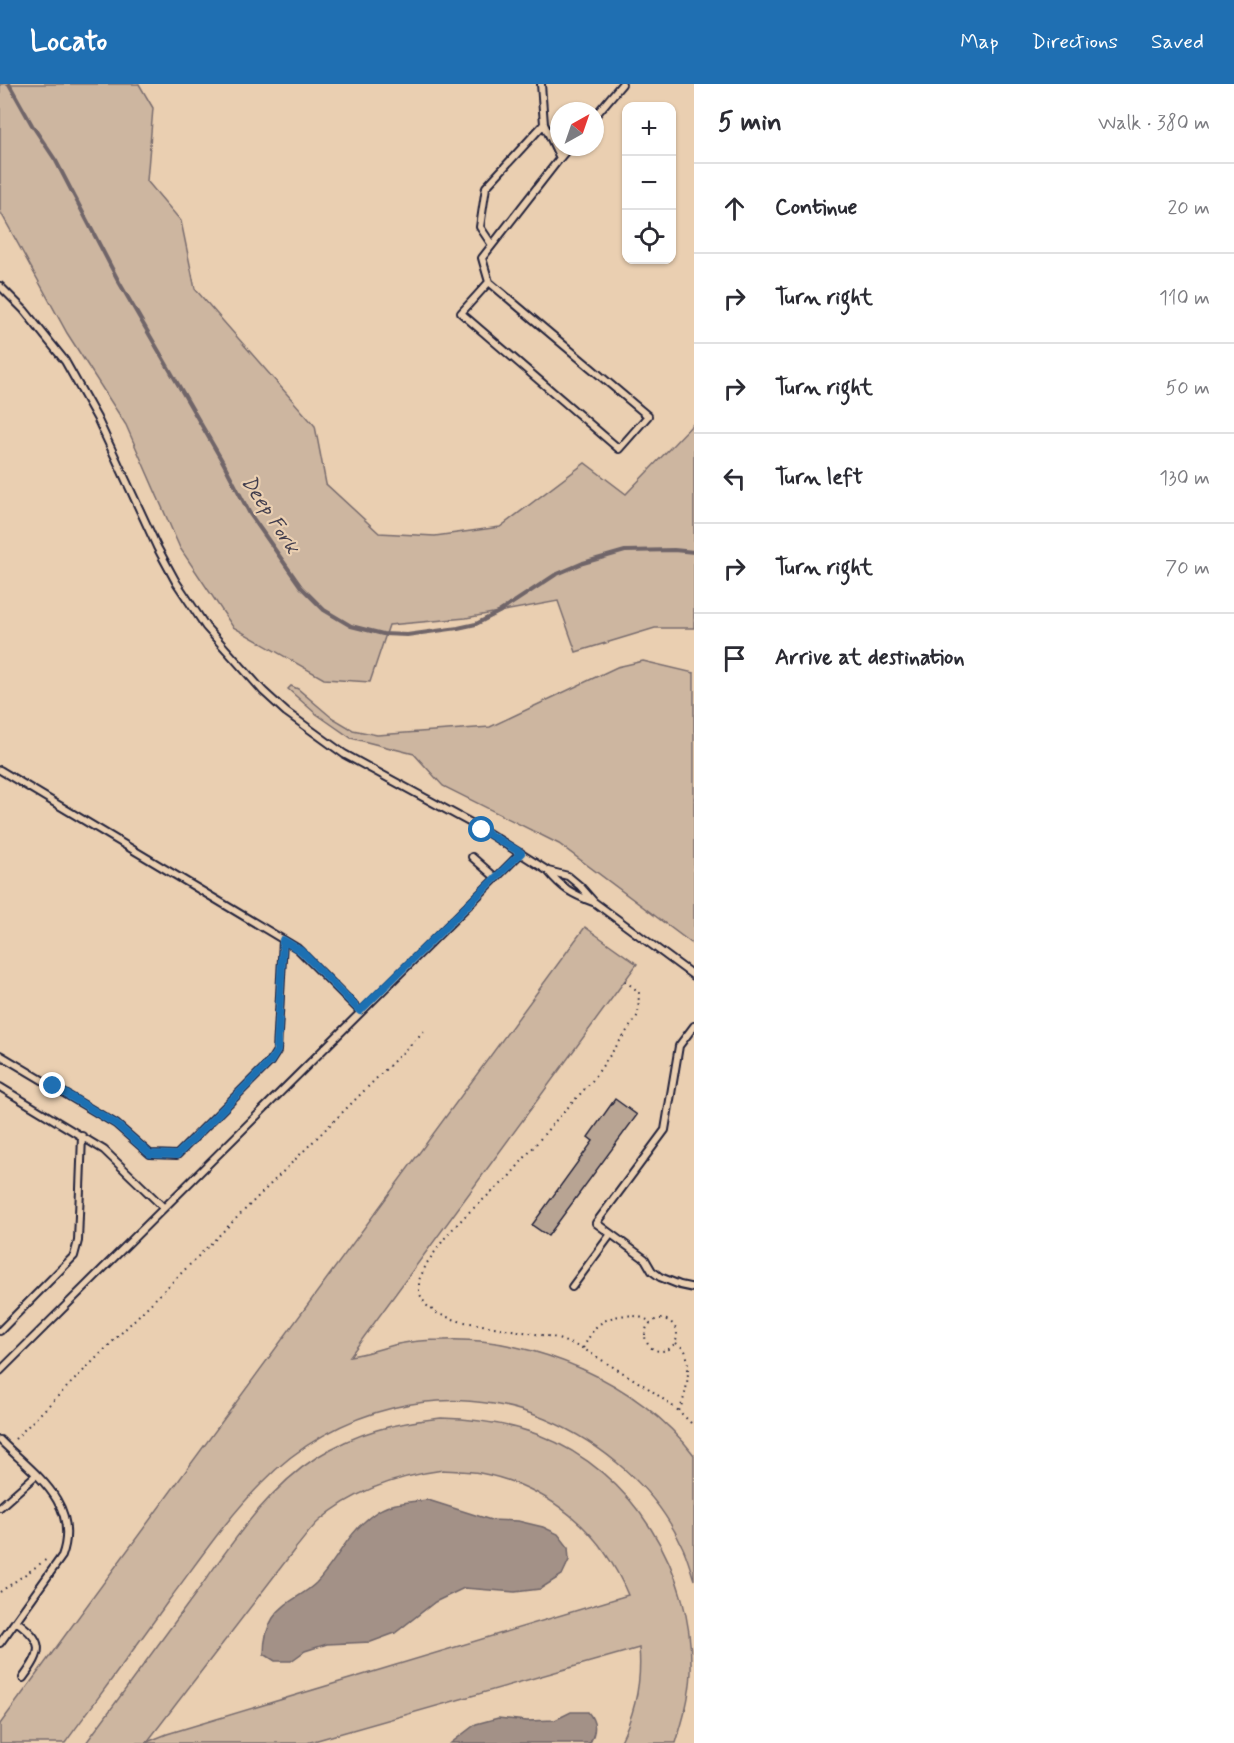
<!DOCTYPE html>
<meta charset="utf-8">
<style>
:root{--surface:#fff;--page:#f2f2f3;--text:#2b2b33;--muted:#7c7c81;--line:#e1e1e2;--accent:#1f6fb2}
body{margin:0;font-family:Mynerve,sans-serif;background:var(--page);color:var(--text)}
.controls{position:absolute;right:18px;top:18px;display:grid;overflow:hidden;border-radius:12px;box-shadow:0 2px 4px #0004}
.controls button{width:54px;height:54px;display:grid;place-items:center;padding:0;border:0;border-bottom:2px solid var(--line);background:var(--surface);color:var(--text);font:30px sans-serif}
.compass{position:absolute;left:550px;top:18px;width:54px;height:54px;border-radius:50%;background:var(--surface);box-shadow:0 2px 4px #0004;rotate:40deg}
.stop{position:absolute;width:18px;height:18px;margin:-14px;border:4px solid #1f6fb2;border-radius:50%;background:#fff}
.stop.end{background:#1f6fb2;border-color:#fff;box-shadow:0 2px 6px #0008}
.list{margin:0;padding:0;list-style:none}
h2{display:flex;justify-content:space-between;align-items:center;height:78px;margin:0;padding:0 24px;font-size:26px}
h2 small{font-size:20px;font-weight:400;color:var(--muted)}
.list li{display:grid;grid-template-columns:39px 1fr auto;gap:18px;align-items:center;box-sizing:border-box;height:90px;padding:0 24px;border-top:2px solid var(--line)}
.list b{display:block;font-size:22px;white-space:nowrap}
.list em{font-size:20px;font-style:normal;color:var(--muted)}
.icon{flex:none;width:33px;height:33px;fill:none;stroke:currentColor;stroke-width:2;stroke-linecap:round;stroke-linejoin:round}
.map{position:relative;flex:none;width:694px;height:1659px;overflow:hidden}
header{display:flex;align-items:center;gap:36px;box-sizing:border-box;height:84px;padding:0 30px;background:var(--accent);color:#fff}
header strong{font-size:28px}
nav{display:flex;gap:33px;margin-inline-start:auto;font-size:21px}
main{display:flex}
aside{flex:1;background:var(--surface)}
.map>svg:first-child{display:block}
.green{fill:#cdb6a0;stroke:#786c6e;stroke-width:1.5;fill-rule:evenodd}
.water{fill:#a39187;stroke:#6f6569;stroke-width:1.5}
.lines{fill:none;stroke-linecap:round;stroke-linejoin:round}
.stream{stroke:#6f6569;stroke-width:4}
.building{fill:#b8a493;stroke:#22223b;stroke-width:1.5}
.lane-casing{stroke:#22223b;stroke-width:10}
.path{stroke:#22223b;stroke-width:2;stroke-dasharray:1.5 4.5;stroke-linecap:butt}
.lane{stroke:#eacfb1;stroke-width:6}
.route{stroke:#1f6fb2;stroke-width:8}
.labels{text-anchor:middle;stroke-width:4.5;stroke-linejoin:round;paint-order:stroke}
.water-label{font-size:21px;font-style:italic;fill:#423e4e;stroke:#eacfb1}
</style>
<header>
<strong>Locato</strong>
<nav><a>Map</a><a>Directions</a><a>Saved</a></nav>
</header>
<main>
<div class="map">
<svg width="694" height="1659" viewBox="0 0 694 1659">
<rect width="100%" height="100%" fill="#eacfb1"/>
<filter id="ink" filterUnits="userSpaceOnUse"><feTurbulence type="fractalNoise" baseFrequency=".0167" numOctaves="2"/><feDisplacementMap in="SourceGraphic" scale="12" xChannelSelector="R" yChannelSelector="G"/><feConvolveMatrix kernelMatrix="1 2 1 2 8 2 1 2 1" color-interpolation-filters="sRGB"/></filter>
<g filter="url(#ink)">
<path class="green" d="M0,0h139l14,24 -6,73 34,40 14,68 120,137 11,58 53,49 56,3 65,-9 85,-64 41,31 68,-71v205h-39l-79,24 -18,-51 -92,17 -77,7 -19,57 -46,-3 -91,-52 -53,-79 -54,-123 -59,-92 -67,-122z
M643,577l51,12v272l-135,-101 -116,-58 -29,-32 -63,-16 -36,-25 -27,-24 3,-3 7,3 33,28 22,13 24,5 113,-8 127,-60z
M585,843l52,37 -287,392c16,-2 32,-8 48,-12 15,-3 31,-4 46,-4 89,-4 196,43 250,115v125c-4,-12 -7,-24 -12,-34 -26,-58 -80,-103 -137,-127 -97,-41 -211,-11 -283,64 -35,35 -63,77 -93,117 -34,48 -69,95 -104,143h-65v-19z
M441,1334c34,1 66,5 98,17 94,36 155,137 152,237 -1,25 -8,48 -15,71h-56c15,-30 22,-62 19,-95l-332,95h-221c38,-51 75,-103 113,-154 34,-47 68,-100 118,-132 40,-25 78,-34 124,-39zM443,1386c12,1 25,1 37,3 68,13 122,58 148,122l-461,139 -20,8 148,-193c8,-9 15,-20 24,-28 35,-31 79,-45 124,-51z"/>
<path class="water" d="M428,1416l63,20 27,1 25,6 15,7 10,13 1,13 -7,15 -22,14 -25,3 -51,-4 -29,14 -40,31 -24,9 -44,2 -22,7 -14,10h-16l-11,-7c0,-12 2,-25 9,-36 10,-16 30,-22 43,-35 20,-21 31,-49 55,-67 17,-14 37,-14 57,-16z
M571,1628h17c9,11 8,19 2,31h-139l25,-19 22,-6 29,3 28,-1z"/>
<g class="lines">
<path class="stream" d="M9,0l23,41 24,36 63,121 105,182 26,50 51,73 23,23 27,16 32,8 24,1 51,-7 18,-4 23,-12 56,-37 28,-12 42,-12 49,-1 20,2"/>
</g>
<path class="building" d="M615,1015l22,16 -89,121 -16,-11 61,-84 -5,-4z"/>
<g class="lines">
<g class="lane-casing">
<path id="lane" d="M595,32l27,-32
M560,74l9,-11
M492,161l-12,-18 6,-40 58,-63
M489,198l-28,31 158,136 29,-33 -159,-134 -7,-24 78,-100 -16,-34 -3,-40
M0,202l24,24 41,51 32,57 60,129 19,35 30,45 57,64 23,21 58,42 138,75 66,42 20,5 12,10 14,16 100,74
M0,686l297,178 63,63
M472,773l24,21
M548,787c15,18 24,23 45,31
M694,942l-15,20 -14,84 -69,93 49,36 7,12 8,6 20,8 14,3
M0,971l116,69 34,30 27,1 93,-93 7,-11 6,-111
M0,1003l104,63 59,57
M572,1203l39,-53
M0,1247l74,-75 4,-15 4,-105
M0,1287l521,-518
M0,1356c33,33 81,63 62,116l-62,87
M0,1423l36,-32
M16,1537c29,21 27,30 7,57"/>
</g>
<path class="path" d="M625,897l14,11 -1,23 -46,66 -42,46 -42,51 -40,35 -21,22 -20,28 -8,17v13l7,12 12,9 21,7 94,16 29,11 66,40 31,23 15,15
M645 1251a16 16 0 1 1 32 0a16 16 0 1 1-32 0Z
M676,1259c4,3 8,5 10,10 5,18 0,43 -7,58
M583,1264c4,-7 8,-15 13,-21 15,-14 39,-15 55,-5
M15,1355l410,-409
M0,1508l47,-33"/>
<use href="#lane" class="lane"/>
</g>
</g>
<g class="lines" filter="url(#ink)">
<path class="route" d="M53,1002l63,38 34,30 27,1 93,-93 7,-11 6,-111 18,11 59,60 161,-158 -39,-23"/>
</g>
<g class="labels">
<g class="water-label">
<text transform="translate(271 430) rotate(57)" y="7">Deep Fork</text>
</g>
</g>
</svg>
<div class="controls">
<button>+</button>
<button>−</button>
<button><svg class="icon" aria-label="locate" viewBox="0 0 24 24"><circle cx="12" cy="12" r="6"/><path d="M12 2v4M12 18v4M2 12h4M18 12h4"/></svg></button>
</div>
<svg class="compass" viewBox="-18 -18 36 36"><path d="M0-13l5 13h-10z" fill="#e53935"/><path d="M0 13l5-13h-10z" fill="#7c7c81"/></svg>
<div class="stop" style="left:482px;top:746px"></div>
<div class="stop end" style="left:53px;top:1002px"></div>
</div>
<aside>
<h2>5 min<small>Walk · 380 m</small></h2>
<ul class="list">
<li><svg class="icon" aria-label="ahead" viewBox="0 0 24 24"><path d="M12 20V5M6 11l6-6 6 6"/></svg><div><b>Continue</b></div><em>20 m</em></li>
<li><svg class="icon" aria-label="right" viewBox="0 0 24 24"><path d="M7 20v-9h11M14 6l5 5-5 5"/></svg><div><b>Turn right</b></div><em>110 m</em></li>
<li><svg class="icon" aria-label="right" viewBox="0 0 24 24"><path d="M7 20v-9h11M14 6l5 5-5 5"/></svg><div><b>Turn right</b></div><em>50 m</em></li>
<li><svg class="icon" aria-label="left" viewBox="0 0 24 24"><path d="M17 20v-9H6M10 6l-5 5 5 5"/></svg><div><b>Turn left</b></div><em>130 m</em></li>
<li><svg class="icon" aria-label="right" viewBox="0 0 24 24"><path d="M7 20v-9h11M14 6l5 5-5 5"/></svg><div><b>Turn right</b></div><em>70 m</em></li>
<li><svg class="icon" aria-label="arrive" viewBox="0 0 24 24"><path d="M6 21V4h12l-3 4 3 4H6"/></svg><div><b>Arrive at destination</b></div></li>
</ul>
</aside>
</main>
